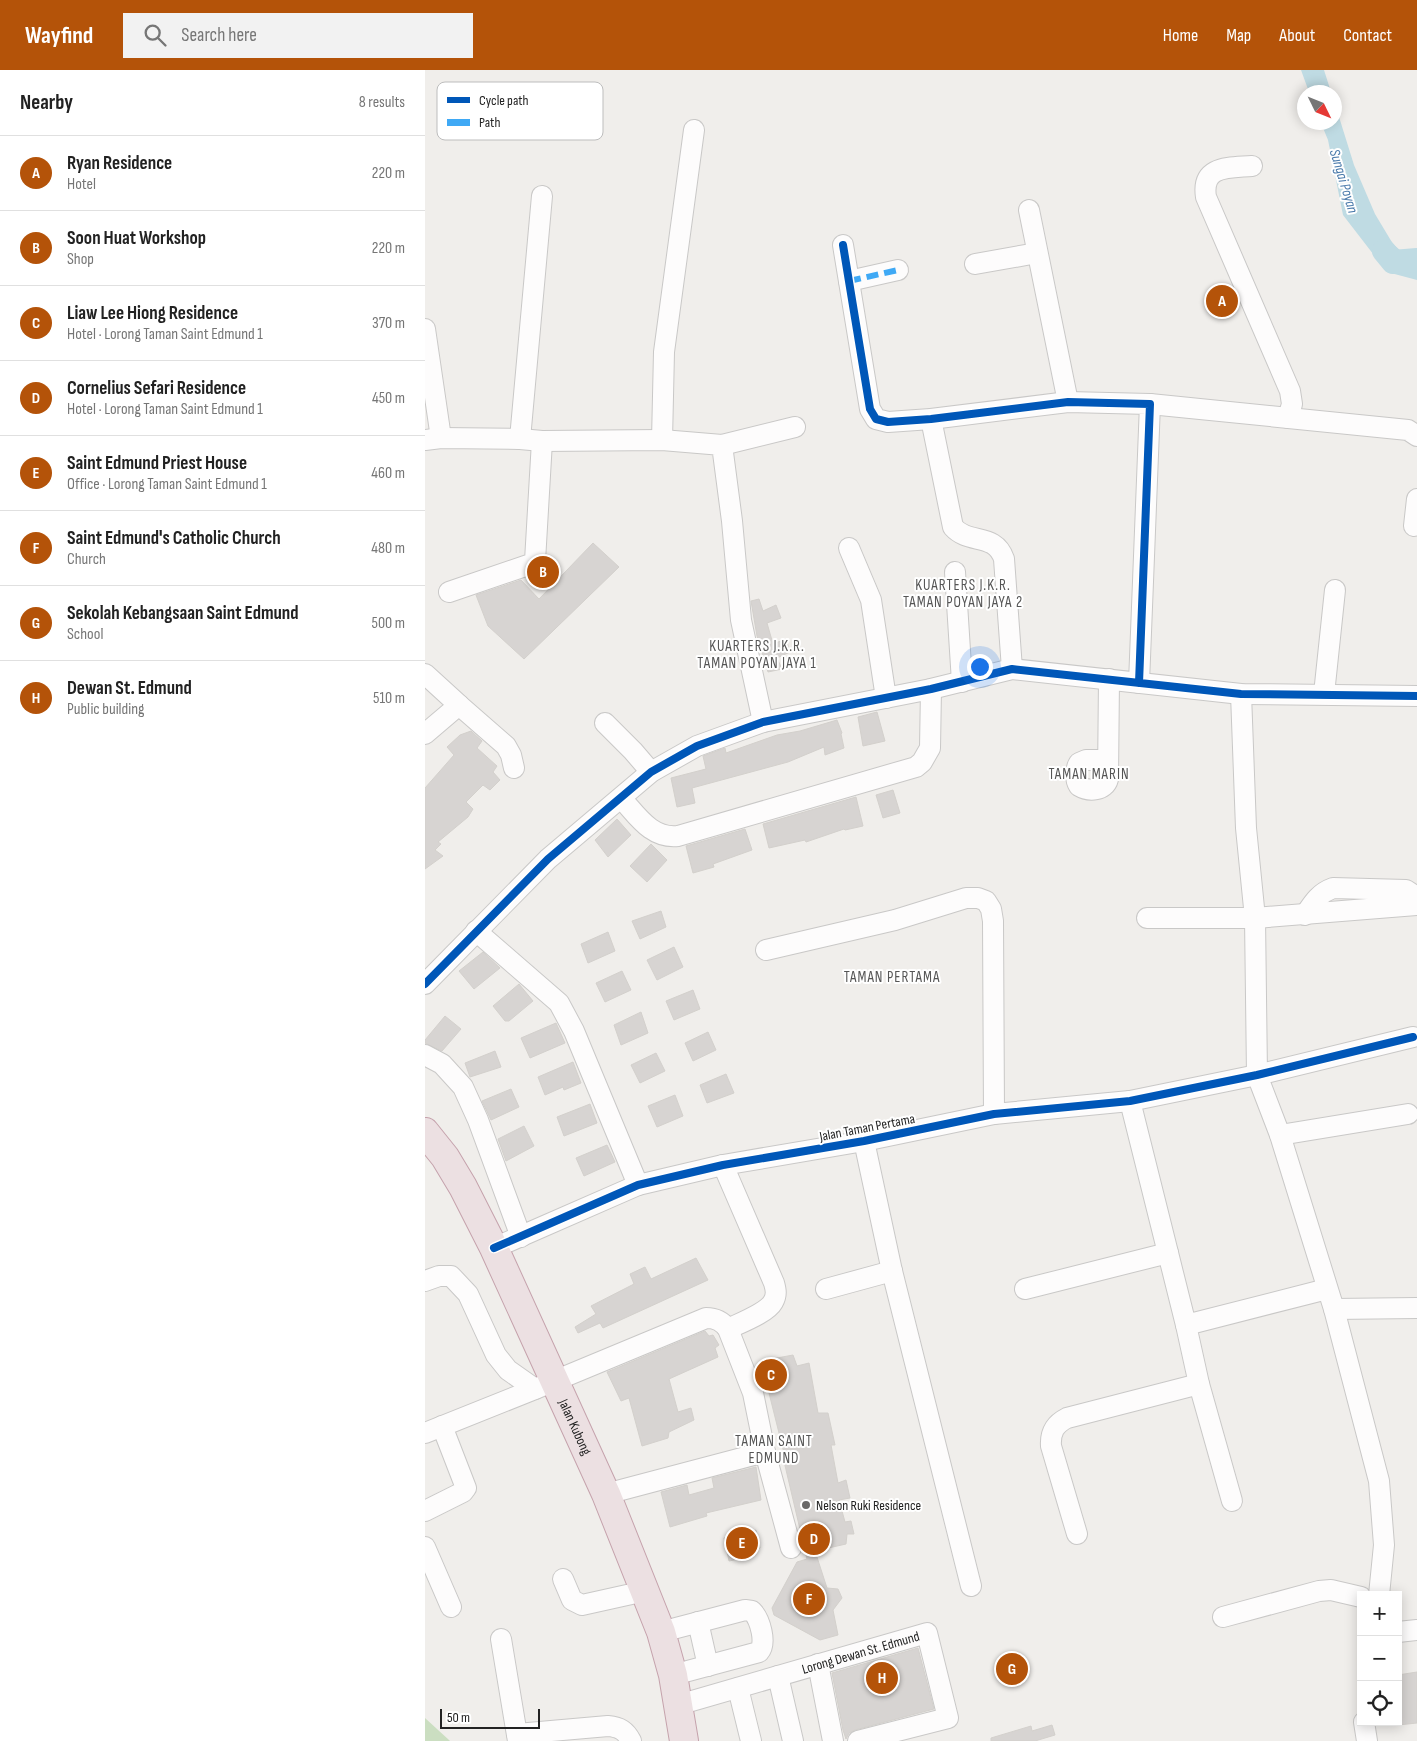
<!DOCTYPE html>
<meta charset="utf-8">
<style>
:root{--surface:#fff;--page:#f2f2f2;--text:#222;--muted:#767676;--line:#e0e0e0;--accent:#b45309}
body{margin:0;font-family:"Sofia Sans Condensed",sans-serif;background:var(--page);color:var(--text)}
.controls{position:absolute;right:15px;bottom:15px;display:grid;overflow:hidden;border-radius:0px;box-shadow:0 2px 12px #0003}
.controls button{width:45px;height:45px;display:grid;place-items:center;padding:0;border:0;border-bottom:1px solid var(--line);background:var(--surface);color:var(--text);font:25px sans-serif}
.compass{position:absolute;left:872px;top:15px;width:45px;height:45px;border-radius:50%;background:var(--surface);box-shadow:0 2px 12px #0003;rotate:133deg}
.scale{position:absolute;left:15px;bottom:12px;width:100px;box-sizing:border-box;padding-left:5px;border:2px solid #222;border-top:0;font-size:14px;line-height:18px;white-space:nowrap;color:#222;-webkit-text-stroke:4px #fff;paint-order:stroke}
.you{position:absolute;left:554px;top:596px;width:18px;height:18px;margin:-12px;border:4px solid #fff;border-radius:50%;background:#1a73e8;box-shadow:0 0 0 8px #1a73e833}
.badge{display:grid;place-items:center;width:32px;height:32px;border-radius:50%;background:var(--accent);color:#fff;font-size:16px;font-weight:700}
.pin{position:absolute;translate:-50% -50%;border:2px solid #fff;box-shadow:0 1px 5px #0006}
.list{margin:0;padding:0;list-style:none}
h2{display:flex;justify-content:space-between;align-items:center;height:65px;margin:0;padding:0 20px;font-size:21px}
h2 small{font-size:16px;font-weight:400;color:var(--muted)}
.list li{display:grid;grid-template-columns:32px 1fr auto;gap:15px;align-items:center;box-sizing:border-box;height:75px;padding:0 20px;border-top:1px solid var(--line)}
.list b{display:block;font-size:19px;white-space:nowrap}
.list p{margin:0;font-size:16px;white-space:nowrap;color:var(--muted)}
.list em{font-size:16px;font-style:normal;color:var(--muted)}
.icon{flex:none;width:28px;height:28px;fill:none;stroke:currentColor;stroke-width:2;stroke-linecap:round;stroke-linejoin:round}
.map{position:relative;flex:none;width:992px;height:1671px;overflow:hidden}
header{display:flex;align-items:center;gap:30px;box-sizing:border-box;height:70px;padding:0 25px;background:var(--accent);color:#fff}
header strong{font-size:24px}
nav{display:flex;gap:28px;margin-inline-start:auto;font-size:18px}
.search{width:350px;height:45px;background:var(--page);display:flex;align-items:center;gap:12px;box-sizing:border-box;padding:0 18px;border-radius:0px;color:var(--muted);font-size:19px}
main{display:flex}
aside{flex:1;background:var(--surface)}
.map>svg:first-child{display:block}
.forest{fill:#cbdec1}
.water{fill:#bfdbe3}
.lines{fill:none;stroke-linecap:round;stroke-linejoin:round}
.river{stroke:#bfdbe3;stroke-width:24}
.building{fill:#d7d4d2;stroke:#d3d0cc}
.minor-casing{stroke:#c9c8c7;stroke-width:22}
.highway-casing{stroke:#c5a2ac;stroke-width:30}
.minor{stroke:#fdfcfc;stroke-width:20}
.highway{stroke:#ece0e2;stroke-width:28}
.quiet{stroke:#3fa9f5;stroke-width:6;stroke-dasharray:12 6;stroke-linecap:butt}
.cycleway-casing{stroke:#fff;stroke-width:11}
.cycleway{stroke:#0057b8;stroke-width:8}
.poi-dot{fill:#6a6968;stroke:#fff;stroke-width:2}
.labels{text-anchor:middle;stroke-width:4;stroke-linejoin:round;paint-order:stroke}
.street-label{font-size:14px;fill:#222;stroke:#fff}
.poi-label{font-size:14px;fill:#222;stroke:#fff;text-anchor:start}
.water-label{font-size:15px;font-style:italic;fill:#4a7aab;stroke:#fff}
.neighbourhood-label{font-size:15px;letter-spacing:1px;fill:#555;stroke:#fff}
.key{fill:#fff;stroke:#bdbdbd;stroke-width:1}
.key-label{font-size:14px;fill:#222}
</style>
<header>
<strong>Wayfind</strong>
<div class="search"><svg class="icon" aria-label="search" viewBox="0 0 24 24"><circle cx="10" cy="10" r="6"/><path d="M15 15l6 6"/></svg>Search here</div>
<nav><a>Home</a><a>Map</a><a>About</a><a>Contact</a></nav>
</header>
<main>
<aside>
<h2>Nearby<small>8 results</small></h2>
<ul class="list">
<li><span class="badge">A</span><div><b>Ryan Residence</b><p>Hotel</p></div><em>220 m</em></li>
<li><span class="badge">B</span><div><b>Soon Huat Workshop</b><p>Shop</p></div><em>220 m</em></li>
<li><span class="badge">C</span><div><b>Liaw Lee Hiong Residence</b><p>Hotel · Lorong Taman Saint Edmund 1</p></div><em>370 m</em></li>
<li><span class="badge">D</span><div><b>Cornelius Sefari Residence</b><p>Hotel · Lorong Taman Saint Edmund 1</p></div><em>450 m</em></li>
<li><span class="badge">E</span><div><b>Saint Edmund Priest House</b><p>Office · Lorong Taman Saint Edmund 1</p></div><em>460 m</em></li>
<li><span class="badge">F</span><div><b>Saint Edmund's Catholic Church</b><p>Church</p></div><em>480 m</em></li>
<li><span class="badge">G</span><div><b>Sekolah Kebangsaan Saint Edmund</b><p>School</p></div><em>500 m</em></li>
<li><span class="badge">H</span><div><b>Dewan St. Edmund</b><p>Public building</p></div><em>510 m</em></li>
</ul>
</aside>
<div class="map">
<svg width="992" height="1671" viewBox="0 0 992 1671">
<rect width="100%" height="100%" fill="#f0eeeb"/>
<path class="forest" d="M0,1648l24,22 1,1h-25z"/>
<path class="water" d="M876,0h23l7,22h-22z
M910,34l19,61 21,49 18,30 24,21v15l-30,-8 -44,-57 -15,-75 -7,-17 13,-1z"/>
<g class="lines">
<path class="river" d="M959,181l9,11 24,-2"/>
</g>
<path class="building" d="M168,473l26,24 -95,92 -36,-33 -12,-31 45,-15 18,19z
M334,529l4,12 13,-6 5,13 -14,5 6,21 13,-5 4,13 -13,6 5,11 -14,3 -11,-36 -6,-35z
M452,642l8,29 -22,5 -5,-29z
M412,650l5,13 -1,1 3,14 -19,7 -1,-8 -36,15 -96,26 3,15 -18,4 -6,-29 35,-9 -3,-13 22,-8 1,5 51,-18 23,-4z
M46,661l11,10 -5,7 20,18 -4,6 7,8 -10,10 -7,-5 -17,17 7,7 -5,8 -30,25 3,2 -6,6 8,6 -18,13v-81l29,-33 -7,-8 13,-12z
M468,720l7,23 -17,5 -7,-23z
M431,727l7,29 -18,4 -1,-1 -38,13 -1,-2 -36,8 -6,-24z
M192,749l14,16 -23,22 -13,-17z
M320,759l7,21 -39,14 1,3 -21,6 -7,-27z
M226,774l16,16 -20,22 -17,-16z
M236,841l5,16 -26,12 -8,-18z
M183,862l7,19 -27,12 -7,-19z
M249,877l9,20 -26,13 -10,-20z
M58,882l17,16 -26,21 -15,-18z
M197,901l9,19 -26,12 -9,-19z
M94,914l14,17 -24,20h-4l-12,-15z
M268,920l7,19 -26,11 -8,-19z
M216,942l7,21 -27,12 -7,-20z
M20,946l16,13 -19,22 -17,-8v-3z
M131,953l9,20 -35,15 -9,-20z
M283,962l8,18 -23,11 -8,-18z
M70,981l6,16 -31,10 -5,-14z
M231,983l9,18 -25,12 -9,-18z
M148,992l8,21 -17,7 -1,-3 -18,8 -7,-18z
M301,1004l8,19 -27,10 -7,-18z
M86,1019l8,18 -28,13 -9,-19z
M250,1025l8,21 -26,11 -9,-21z
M165,1034l7,19 -33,13 -7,-19z
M99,1056l10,20 -28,15 -8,-22z
M182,1075l8,17 -31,14 -8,-18z
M271,1188l12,22 -105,48 -3,-5 -22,10 -3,-6 21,-13 -5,-8 43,-22 -4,-10 15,-7 6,12z
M280,1261l4,5 4,-1 6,10 -4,3 3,9 -49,22 9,33 13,-4 3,12 -25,12 -1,6 -26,8 -13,-48 -8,3 -14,-29z
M368,1285l4,11 12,-3 9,50h10l7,32h-4l7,38 8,-3 4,18 -11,2 6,22 6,-1 3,13h-7l-1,10 -31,7 12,37 11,1 4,9 -9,12 5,25 -18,5 -46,-25 -2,-7 25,-46 10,-3 -24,-102h2l-24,-96z
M331,1397l5,33 -55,13 1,3 -37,11 -9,-35 26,-7 2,10 25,-7 -2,-10z
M331,1460l4,18 -18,5 1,5 -14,3 -5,-23z
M493,1578l16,61 -79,21 -6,3 -3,6 -3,-9 -11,-57z
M992,1602v51l-19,2v-50z
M627,1655l3,10 -20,6h-44v-3l40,-12 1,5z"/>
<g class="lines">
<g class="minor-casing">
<g id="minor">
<path d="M827,96c-23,2 -51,-1 -46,31l84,194 2,13 -4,14"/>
<path d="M604,140l39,192"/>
<path d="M418,175l27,164 6,10 12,3 43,-3 137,-17 82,2 -11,279"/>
<path d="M550,194l62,-11"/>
<path d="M424,211l49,-11"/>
<path d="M0,259l16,109"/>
<path d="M725,334l258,26 9,6"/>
<path d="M506,349l22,108c16,18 42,5 51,32l8,110"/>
<path d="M95,369l22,-243"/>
<path d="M0,370l16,-2 79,1 22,2 120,-1 60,5 10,76 9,99 22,102"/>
<path d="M237,370l2,-88 30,-222"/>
<path d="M297,375l73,-18"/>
<path d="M989,456l3,-27"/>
<path d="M424,478l22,52 15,98"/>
<path d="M530,502l7,110"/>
<path d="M24,522l82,-28 4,-3 7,-120"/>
<path d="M0,604l34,31 -34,29"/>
<path d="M816,624l5,134 9,90 2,157 23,60 54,174 45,172 5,64 -5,50"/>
<path d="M899,624l11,-104"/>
<path d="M34,635l47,41 5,9 3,13"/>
<path d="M180,653l28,28 18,21"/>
<path d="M683,690h-22l-7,3c-4,6 -4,17 0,23 10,6 26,5 29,-7l1,-100"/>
<path d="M196,728c16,17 30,41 57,38l238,-69 6,-5 8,-14 1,-59"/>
<path d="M880,845c8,-12 14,-22 28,-27l73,2 11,7"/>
<path d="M722,848h108l162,-13"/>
<path d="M51,861l83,72 15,28 64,154"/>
<path d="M341,880l129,-30 71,-22h12l8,3 5,8 2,12 1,193"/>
<path d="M0,914l123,-125 103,-87 46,-26 66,-24 168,-33 81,-20 229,25 176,2"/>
<path d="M0,985l17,9 21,23 15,33 43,117"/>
<path d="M855,1065l128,-21"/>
<path d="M439,1071l28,130 79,315"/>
<path d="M298,1095l51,118c2,7 3,12 -1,19 -6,11 -33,21 -45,27"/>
<path d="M69,1178l144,-63 85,-20 141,-24 130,-27 136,-13 127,-26 156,-38"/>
<path d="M743,1183l18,72 141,-36"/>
<path d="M0,1211l14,-5h12l17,18 28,61 12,15 27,19"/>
<path d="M401,1219l66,-18"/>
<path d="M600,1219l143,-36 -38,-152"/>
<path d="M909,1239l83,-1"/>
<path d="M761,1255l13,59 33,117"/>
<path d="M0,1363l110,-44 171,-71c10,0 16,3 22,11l25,64 12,59 26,96"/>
<path d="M181,1424l159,-42"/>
<path d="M0,1441l38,-19 3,-4 -24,-62"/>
<path d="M652,1464l-26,-88c-1,-14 4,-22 16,-28l132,-34"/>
<path d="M0,1477l26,60"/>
<path d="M138,1509l9,21 10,5 63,-14"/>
<path d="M798,1547l96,-26 12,-1 30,7"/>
<path d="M273,1552l10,44"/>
<path d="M236,1562l84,-22 7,1c8,8 15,32 7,41l-86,23"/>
<path d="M973,1562l19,-2"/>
<path d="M76,1569l17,102"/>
<path d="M393,1594l15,77"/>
<path d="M353,1606l15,65"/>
<path d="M313,1618l13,53"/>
<path id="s1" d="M253,1635l249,-72 21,85 -90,23"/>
<path d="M939,1652l3,19"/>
<path d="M92,1664l91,-8c12,1 18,5 23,15"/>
</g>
</g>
<g class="highway-casing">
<g id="highway">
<path id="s2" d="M0,1062l20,25 18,30 31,61 112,246 55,138 12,43 11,66"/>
</g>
</g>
<use href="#minor" class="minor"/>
<use href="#highway" class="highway"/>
<path class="quiet" d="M424,211l49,-11"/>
<g class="cycleway-casing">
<path id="cycleway" d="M418,175l27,164 6,10 12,3 43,-3 137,-17 82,2 -11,279
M0,914l123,-125 103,-87 46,-26 66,-24 168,-33 81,-20 229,25 176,2
M69,1178l144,-63 85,-20 141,-24 130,-27 136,-13 127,-26 156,-38"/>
</g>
<use href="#cycleway" class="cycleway"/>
</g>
<circle class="poi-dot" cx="381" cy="1435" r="5"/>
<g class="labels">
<g class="street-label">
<text transform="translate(442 1057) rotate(-11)" y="5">Jalan Taman Pertama</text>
<text dy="5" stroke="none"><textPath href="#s2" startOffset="332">Jalan Kubong</textPath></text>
<text dy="5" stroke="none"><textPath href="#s1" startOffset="190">Lorong Dewan St. Edmund</textPath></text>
</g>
<g class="poi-label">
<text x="391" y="1440">Nelson Ruki Residence</text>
</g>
<g class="water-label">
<text transform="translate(919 111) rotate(73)" y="5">Sungai Poyan</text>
</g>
<g class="neighbourhood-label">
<text x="538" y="520">KUARTERS J.K.R.<tspan x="538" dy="17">TAMAN POYAN JAYA 2</tspan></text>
<text x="332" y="581">KUARTERS J.K.R.<tspan x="332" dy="17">TAMAN POYAN JAYA 1</tspan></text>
<text x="664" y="709">TAMAN MARIN</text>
<text x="467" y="912">TAMAN PERTAMA</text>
<text x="349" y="1376">TAMAN SAINT<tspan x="349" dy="17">EDMUND</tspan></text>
</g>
</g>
<rect x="12" y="12" width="166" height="58" rx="8" class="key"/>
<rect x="22" y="27" width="23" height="6" fill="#0057b8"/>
<rect x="22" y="49" width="23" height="7" fill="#3fa9f5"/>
<g class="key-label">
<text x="54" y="35">Cycle path</text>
<text x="54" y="57">Path</text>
</g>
</svg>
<div class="controls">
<button>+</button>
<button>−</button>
<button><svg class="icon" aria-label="locate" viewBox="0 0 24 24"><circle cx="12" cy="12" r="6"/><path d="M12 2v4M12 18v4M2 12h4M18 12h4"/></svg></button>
</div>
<svg class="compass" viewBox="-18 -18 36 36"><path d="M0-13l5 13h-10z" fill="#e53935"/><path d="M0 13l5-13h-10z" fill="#767676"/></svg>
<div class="scale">50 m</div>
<div class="you"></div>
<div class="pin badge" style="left:797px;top:231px">A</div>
<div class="pin badge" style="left:118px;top:502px">B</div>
<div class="pin badge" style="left:346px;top:1305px">C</div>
<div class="pin badge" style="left:389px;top:1469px">D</div>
<div class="pin badge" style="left:317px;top:1473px">E</div>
<div class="pin badge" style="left:384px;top:1529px">F</div>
<div class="pin badge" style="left:587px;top:1599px">G</div>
<div class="pin badge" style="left:457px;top:1608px">H</div>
</div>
</main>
